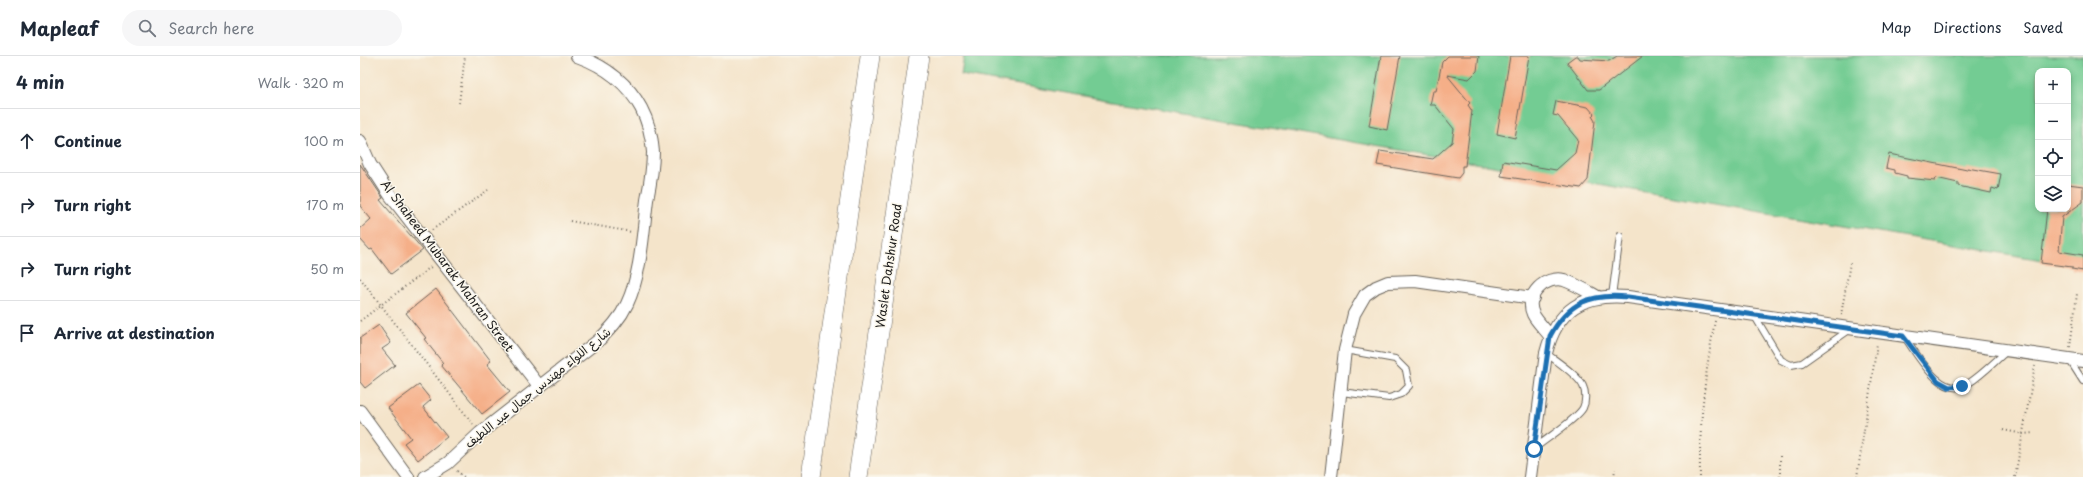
<!DOCTYPE html>
<meta charset="utf-8">
<style>
:root{--surface:#fff;--page:#f6f6f7;--text:#1f2937;--muted:#747a83;--line:#e0e1e3}
body{margin:0;font-family:"Playpen Sans","Playpen Sans Arabic",sans-serif;background:var(--page);color:var(--text)}
.controls{position:absolute;right:12px;top:12px;display:grid;overflow:hidden;border-radius:8px;box-shadow:0 2px 6px #0003}
.controls button{width:36px;height:36px;display:grid;place-items:center;padding:0;border:0;border-bottom:1px solid var(--line);background:var(--surface);color:var(--text);font:20px sans-serif}
.stop{position:absolute;width:12px;height:12px;margin:-9px;border:3px solid #1f6fb2;border-radius:50%;background:#fff}
.stop.end{background:#1f6fb2;border-color:#fff;box-shadow:0 1px 4px #0008}
.list{margin:0;padding:0;list-style:none}
h2{display:flex;justify-content:space-between;align-items:center;height:52px;margin:0;padding:0 16px;font-size:17px}
h2 small{font-size:13px;font-weight:400;color:var(--muted)}
.list li{display:grid;grid-template-columns:26px 1fr auto;gap:12px;align-items:center;box-sizing:border-box;height:64px;padding:0 16px;border-top:1px solid var(--line)}
.list b{display:block;font-size:15px;white-space:nowrap}
.list em{font-size:13px;font-style:normal;color:var(--muted)}
.icon{flex:none;width:22px;height:22px;fill:none;stroke:currentColor;stroke-width:2;stroke-linecap:round;stroke-linejoin:round}
.map{position:relative;flex:none;width:1723px;height:421px;overflow:hidden}
header{display:flex;align-items:center;gap:24px;box-sizing:border-box;height:56px;padding:0 20px;background:var(--surface);border-bottom:1px solid var(--line)}
header strong{font-size:19px}
nav{display:flex;gap:22px;margin-inline-start:auto;font-size:14px}
.search{width:280px;height:36px;background:var(--page);display:flex;align-items:center;gap:10px;box-sizing:border-box;padding:0 14px;border-radius:22px;color:var(--muted);font-size:15px}
main{display:flex}
aside{flex:1;background:var(--surface)}
.map>svg:first-child{display:block}
.green{fill:#73cc93;stroke:#487458;fill-rule:evenodd}
.building{fill:#f5af88}
.lines{fill:none;stroke-linecap:round;stroke-linejoin:round}
.lane-casing{stroke:#686259;stroke-width:8}
.street-casing{stroke:#686259;stroke-width:14}
.primary-casing{stroke:#686259;stroke-width:20}
.path{stroke:#686259;stroke-width:2;stroke-dasharray:1 3;stroke-linecap:butt}
.lane{stroke:#fff;stroke-width:6}
.street{stroke:#fff;stroke-width:12}
.primary{stroke:#fff;stroke-width:19}
.route{stroke:#1f6fb2;stroke-width:5}
.labels{text-anchor:middle;stroke-width:3;stroke-linejoin:round;paint-order:stroke}
.street-label{font-size:12px;fill:#1c1c1c;stroke:#fbf7ec}
</style>
<header>
<strong>Mapleaf</strong>
<div class="search"><svg class="icon" aria-label="search" viewBox="0 0 24 24"><circle cx="10" cy="10" r="6"/><path d="M15 15l6 6"/></svg>Search here</div>
<nav><a>Map</a><a>Directions</a><a>Saved</a></nav>
</header>
<main>
<aside>
<h2>4 min<small>Walk · 320 m</small></h2>
<ul class="list">
<li><svg class="icon" aria-label="ahead" viewBox="0 0 24 24"><path d="M12 20V5M6 11l6-6 6 6"/></svg><div><b>Continue</b></div><em>100 m</em></li>
<li><svg class="icon" aria-label="right" viewBox="0 0 24 24"><path d="M7 20v-9h11M14 6l5 5-5 5"/></svg><div><b>Turn right</b></div><em>170 m</em></li>
<li><svg class="icon" aria-label="right" viewBox="0 0 24 24"><path d="M7 20v-9h11M14 6l5 5-5 5"/></svg><div><b>Turn right</b></div><em>50 m</em></li>
<li><svg class="icon" aria-label="arrive" viewBox="0 0 24 24"><path d="M6 21V4h12l-3 4 3 4H6"/></svg><div><b>Arrive at destination</b></div></li>
</ul>
</aside>
<div class="map">
<svg width="1723" height="421" viewBox="0 0 1723 421">
<rect width="100%" height="100%" fill="#fbf7ec"/>
<filter id="ink" filterUnits="userSpaceOnUse"><feTurbulence type="fractalNoise" baseFrequency=".025" numOctaves="2"/><feDisplacementMap in="SourceGraphic" scale="8" xChannelSelector="R" yChannelSelector="G"/><feConvolveMatrix kernelMatrix="1 2 1 2 8 2 1 2 1" color-interpolation-filters="sRGB"/></filter>
<filter id="wash" filterUnits="userSpaceOnUse"><feTurbulence type="fractalNoise" baseFrequency=".012" numOctaves="4" result="noise"/><feDisplacementMap in="SourceGraphic" scale="16" xChannelSelector="R" yChannelSelector="G"/><feGaussianBlur stdDeviation="0.9" result="paint"/><feColorMatrix in="noise" values="0 0 0 0 0 0 0 0 0 0 0 0 0 0 0 0 0 1.4 0 .05"/><feComposite in="paint" operator="in"/></filter>
<g filter="url(#wash)">
<rect width="100%" height="100%" fill="#f4e4ca"/>
<path class="green" d="M604,0h1119v211l-1122,-192zM1678,15h30v138h-30z"/>
<g id="blocks">
<path class="building" d="M1021,0h19l-13,74 -18,-4z
M1088,0h31l-2,15 -8,8 -22,-4 23,28 -2,2 4,6 -7,55h-3v7l-4,5 -81,-13 3,-14 53,8 19,-17 2,-13 -19,-24h-5l3,-14h3l6,-29z
M1150,0h19l-14,82 -18,-4z
M1215,0h3l2,3 29,2 8,-5h26l-44,34h-11l-21,-28z
M1196,45l32,6 6,7 -2,2 3,5 -7,59 -7,8 -80,-12 2,-15 53,9 19,-17 3,-13 -20,-24 -5,-1z
M1529,98l78,16v-2l34,6 -3,16 -6,-2 -1,5 -33,-7v-3l-22,-5 -1,3 -28,-3v-2l-12,-3v-3l-9,-2z
M0,108l23,34 -3,2 43,50 -32,24 -19,-25 -2,1 -10,-11v-10l11,-10 -11,-13z
M1708,128l15,2v16l-21,15 -3,34 24,4v16l-11,-2v-2l-31,-4 6,-54h21z
M76,233l55,72 -4,3 23,28 -28,22 -41,-49 2,-2 -19,-24 2,-1 -20,-25z
M19,269l12,18 -9,6 13,16 -30,23 -5,-6v-44z
M59,329l12,15 -8,7 24,30 -29,23 -14,-17 7,-5 -23,-30z"/>
</g>
</g>
<g filter="url(#ink)">
<use href="#blocks" fill-opacity="0" stroke="#686259" stroke-width="1"/>
<g class="lines">
<g class="lane-casing">
<path id="lane" d="M1252,240l8,-60
M1394,259l27,45 10,5 11,-2 47,-33
M1544,280c13,18 38,66 65,47 14,-9 26,-22 38,-32
M1709,303l14,22
M981,336l48,6 12,-4 8,-8 -3,-16 -11,-11 -50,-9
M1175,392c11,-9 42,-29 48,-40 3,-6 3,-16 0,-22 -5,-11 -27,-25 -37,-33"/>
</g>
<g class="street-casing">
<path id="street" d="M0,85l10,23 20,31 150,192
M1190,280c-5,-7 -13,-14 -17,-22 -9,-19 13,-39 31,-34 11,4 23,11 34,17
M0,355l48,66
M65,421l23,-14 32,-30 119,-93c11,-11 21,-21 28,-36 14,-29 16,-72 20,-104 3,-15 6,-32 6,-48 -1,-14 -5,-31 -12,-44 -14,-26 -36,-42 -64,-52
M971,421l14,-127 9,-36 11,-19 11,-8 12,-5 27,-1 118,17
M1170,421l16,-124c11,-44 37,-60 82,-56l455,64"/>
</g>
<g class="primary-casing">
<path id="primary" d="M451,421l59,-421
M498,421l61,-421"/>
</g>
<path class="path" d="M99,47l6,-47
M210,165l62,11
M72,174l56,-40
M0,222l113,146
M1481,259l9,-52
M0,265l72,-55
M1710,291l7,-53
M1643,374l20,4 11,-1
M1420,400v21
M97,415l7,6
M1254,421l1,-8
M1340,421c-1,-53 5,-104 15,-156
M1497,421l20,-133
M1655,421l20,-111"/>
<use href="#lane" class="lane"/>
<use href="#street" class="street"/>
<use href="#primary" class="primary"/>
</g>
</g>
<g class="lines" filter="url(#ink)">
<path class="route" d="M1174,393l16,-113c18,-33 40,-43 78,-39l275,39 35,45 11,6 13,-1"/>
</g>
<g class="labels">
<g class="street-label">
<text transform="translate(87 210) rotate(53)" y="4">Al Shaheed Mubarak Mahran Street</text>
<text transform="translate(529 210) rotate(-82)" y="4">Waslet Dahshur Road</text>
<text transform="translate(178 332) rotate(-39)" y="4">شارع اللواء مهندس جمال عبد اللطيف</text>
</g>
</g>
</svg>
<div class="controls">
<button>+</button>
<button>−</button>
<button><svg class="icon" aria-label="locate" viewBox="0 0 24 24"><circle cx="12" cy="12" r="6"/><path d="M12 2v4M12 18v4M2 12h4M18 12h4"/></svg></button>
<button><svg class="icon" aria-label="layers" viewBox="0 0 24 24"><path d="M12 4l9 5-9 5-9-5zM3 14l9 5 9-5"/></svg></button>
</div>
<div class="stop" style="left:1174px;top:393px"></div>
<div class="stop end" style="left:1602px;top:330px"></div>
</div>
</main>
